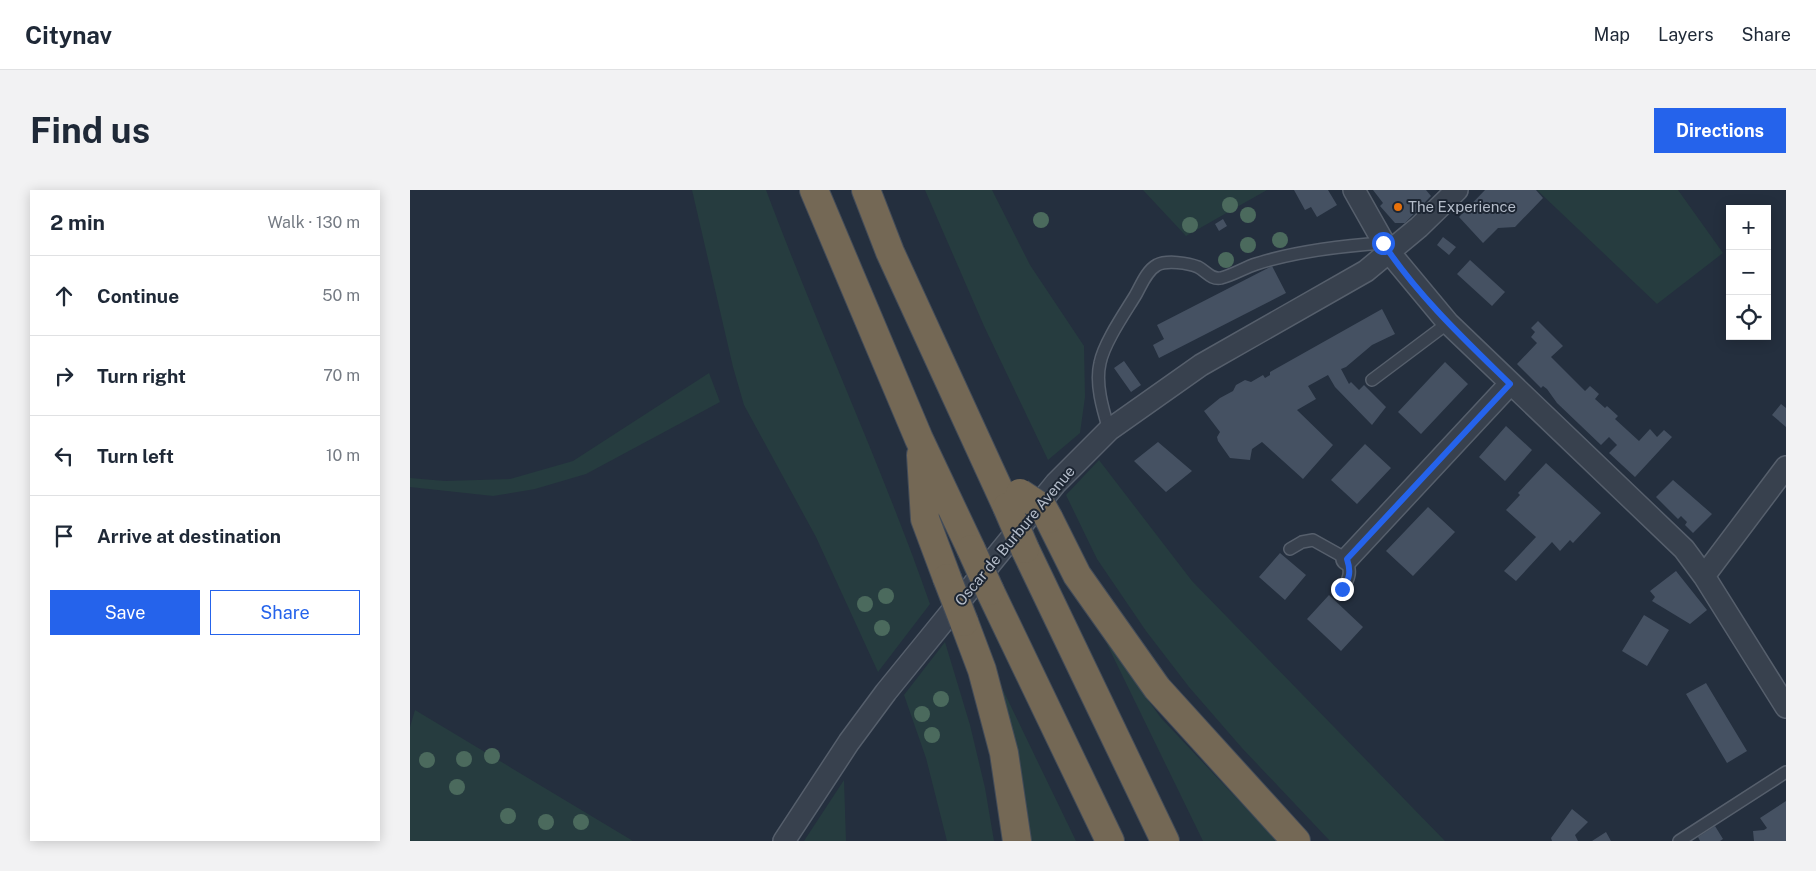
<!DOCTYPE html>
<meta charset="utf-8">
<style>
:root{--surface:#fff;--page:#f2f2f3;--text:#1f2937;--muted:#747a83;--line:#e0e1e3;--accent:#2563eb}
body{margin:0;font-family:"Public Sans",sans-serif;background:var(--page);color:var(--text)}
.controls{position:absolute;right:15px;top:15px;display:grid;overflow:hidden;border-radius:0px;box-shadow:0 2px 12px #0003}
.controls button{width:45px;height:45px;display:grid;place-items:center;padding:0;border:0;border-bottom:1px solid var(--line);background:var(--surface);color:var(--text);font:25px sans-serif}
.stop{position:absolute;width:15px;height:15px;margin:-11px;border:4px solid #2563eb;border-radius:50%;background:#fff}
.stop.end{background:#2563eb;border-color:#fff;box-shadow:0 1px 5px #0008}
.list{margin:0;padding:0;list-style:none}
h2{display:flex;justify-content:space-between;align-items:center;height:65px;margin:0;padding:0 20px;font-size:21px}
h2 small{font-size:16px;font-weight:400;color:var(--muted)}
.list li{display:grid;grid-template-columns:32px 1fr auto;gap:15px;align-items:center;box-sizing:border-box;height:80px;padding:0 20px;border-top:1px solid var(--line)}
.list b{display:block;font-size:19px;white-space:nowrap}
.list em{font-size:16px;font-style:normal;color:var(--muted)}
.actions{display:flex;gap:10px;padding:15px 20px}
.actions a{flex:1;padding:11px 0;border:1px solid var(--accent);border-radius:0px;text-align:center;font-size:18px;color:var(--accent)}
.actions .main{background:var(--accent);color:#fff}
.icon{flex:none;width:28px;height:28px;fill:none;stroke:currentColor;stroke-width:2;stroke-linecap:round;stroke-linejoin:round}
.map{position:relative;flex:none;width:1376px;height:651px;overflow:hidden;border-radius:0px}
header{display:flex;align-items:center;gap:30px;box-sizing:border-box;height:70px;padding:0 25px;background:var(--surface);border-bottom:1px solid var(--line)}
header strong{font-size:24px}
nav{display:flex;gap:28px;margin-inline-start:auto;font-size:18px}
.intro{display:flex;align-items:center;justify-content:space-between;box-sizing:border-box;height:120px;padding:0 30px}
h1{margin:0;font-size:35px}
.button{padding:12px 22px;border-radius:0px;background:var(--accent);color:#fff;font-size:18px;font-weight:700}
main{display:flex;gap:30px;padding:0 30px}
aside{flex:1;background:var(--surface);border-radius:0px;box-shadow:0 2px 12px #0003}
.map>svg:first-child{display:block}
.green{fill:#263c3f}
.building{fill:#455162}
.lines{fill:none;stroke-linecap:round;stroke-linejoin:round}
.service-casing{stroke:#565f6c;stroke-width:14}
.minor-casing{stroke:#565f6c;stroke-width:24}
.motorway-casing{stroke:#434c59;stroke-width:30}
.service{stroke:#38414e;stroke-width:11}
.minor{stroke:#38414e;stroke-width:21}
.motorway{stroke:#746855;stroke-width:28}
.motorway-bridge-casing{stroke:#434c59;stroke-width:30;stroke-linecap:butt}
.motorway-bridge{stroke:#746855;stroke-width:28}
.tree{fill:#4b6a5d}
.route{stroke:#2563eb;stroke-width:6}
.food-dot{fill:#e8710a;stroke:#1d2633;stroke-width:2}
.labels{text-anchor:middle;stroke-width:4;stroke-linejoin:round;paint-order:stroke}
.poi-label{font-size:15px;fill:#b4bcc9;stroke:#1d2633;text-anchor:start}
.street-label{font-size:15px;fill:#b4bcc9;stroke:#1d2633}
</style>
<header>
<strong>Citynav</strong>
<nav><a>Map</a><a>Layers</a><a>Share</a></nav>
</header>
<div class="intro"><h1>Find us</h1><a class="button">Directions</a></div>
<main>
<aside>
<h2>2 min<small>Walk · 130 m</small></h2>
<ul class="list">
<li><svg class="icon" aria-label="ahead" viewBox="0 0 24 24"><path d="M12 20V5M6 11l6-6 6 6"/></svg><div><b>Continue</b></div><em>50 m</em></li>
<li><svg class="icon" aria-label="right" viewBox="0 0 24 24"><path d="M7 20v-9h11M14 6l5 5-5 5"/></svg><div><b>Turn right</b></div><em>70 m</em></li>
<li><svg class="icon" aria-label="left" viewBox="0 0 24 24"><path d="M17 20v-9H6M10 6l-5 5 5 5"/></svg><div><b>Turn left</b></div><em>10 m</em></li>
<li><svg class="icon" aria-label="arrive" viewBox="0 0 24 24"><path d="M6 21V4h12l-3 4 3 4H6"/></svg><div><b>Arrive at destination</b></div></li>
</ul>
<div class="actions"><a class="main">Save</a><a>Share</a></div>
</aside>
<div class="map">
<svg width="1376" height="651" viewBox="0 0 1376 651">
<rect width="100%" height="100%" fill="#242f3e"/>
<path class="green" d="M282,0h74c52,139 115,274 164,414l-52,68 -62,-135 -72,-132 -11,-38z
M515,0h67l38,75 54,81 1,51 -5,36 -32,27 -64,-134z
M733,0h124l-81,46z
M1127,0h141l45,63 -66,51z
M299,183l11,29 -134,72 -51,15 -42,7 -83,-9v-9l35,3 65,-2 63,-18z
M689,270l93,121 253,260h-115l-88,-93 -53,-61 -43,-56 -49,-72 -31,-64z
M535,452l25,83 15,63 9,53h-47l-21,-83 -22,-63z
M696,452l55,76 116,123h-74z
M579,471l87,180h-45l-9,-58 -12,-54z
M5,520l218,131h-223v-114z
M434,590l2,61h-42z"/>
<path class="building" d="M884,0h34l9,15 -20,12 -6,-10 -6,3z
M963,0h53l5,6 -26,27h-10l-15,-17 3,-3z
M1075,0h51l7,8 -28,29 -17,1 -15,15 -24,-26z
M813,29l4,7 -8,5 -4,-7z
M1033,47l13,10 -7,8 -12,-10z
M1060,70l35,32 -13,14 -35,-32z
M862,76l14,27 -127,65 -6,-13 11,-6 -7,-14z
M972,119l13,25 -23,11 -26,22 -5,2 8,15 2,-2 8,8 5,-5 22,22 -14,18 -37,-38 -7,-12 -20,11 8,13 -19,11 36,35 -30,34 -41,-37 -10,7 -2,11 -20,-2 -12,-17 -1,-4 3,-5 -16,-21 16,-13 13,-7 3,-6 9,-5 6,2 12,-7 2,3 5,-3v-3z
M1128,131l25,25 -12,11 34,34 5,-5 9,8 -4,5 10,9 2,-2 11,10 -3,3 24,22 11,-12 7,8 7,-7 8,7 -37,40 -26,-24 8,-8 -8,-8 -8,8 -44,-42 -10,-14 -4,-3 -2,2 -24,-24 20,-21 -6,-6 4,-5 -4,-4z
M714,171l17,24 -10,7 -17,-24z
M1035,172l23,22 -47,50 -23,-22z
M1371,214l5,4v19l-14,-12z
M1096,236l26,24 -27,31 -26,-24z
M748,252l34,29 -26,21 -32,-31z
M955,254l26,24 -34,36 -26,-24z
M1136,273l55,50 -28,30 -3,-3 -10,11 -8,-9 -36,39 -12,-10 32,-34 -30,-27 14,-15 -2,-2z
M1263,290l39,34 -19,19 -8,-8 2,-3 -6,-6 -3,3 -22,-22z
M1018,317l27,25 -42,44 -27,-25z
M870,363l26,22 -21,25 -26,-23z
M1266,381l31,39 -17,14 -38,-23 3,-4 -5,-6z
M919,405l34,32 -22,24 -34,-32z
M1234,425l25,15 -22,36 -25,-15z
M1296,493l41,68 -20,12 -41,-69z
M1376,611v40h-32l-1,-10 11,-1 3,-2 -7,-10z
M1162,619l16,13 -13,13 3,6h-26l-1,-3z
M1305,636l8,13 -3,2h-20l-2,-4z
M1196,642l5,9h-19z"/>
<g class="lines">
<g class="service-casing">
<path id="service" d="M962,190l76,-57
M699,240c-6,-20 -14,-46 -9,-67 4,-20 24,-49 35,-67 6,-10 11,-25 22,-31 10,-5 31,-2 41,2 8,4 13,13 23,11 12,-3 23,-10 35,-14 40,-13 85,-18 127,-21
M880,359l12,-7 11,-2 34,19c4,12 3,20 -5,30
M1269,651l107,-69"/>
</g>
<g class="minor-casing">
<path id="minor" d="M944,0l35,62 59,71 236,226 20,27 82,131
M937,369l163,-175
M1294,386l82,-109
M374,651l65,-99 37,-50 170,-209 53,-53 92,-65 165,-94 53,-44 38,-37"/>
</g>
<g class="motorway-casing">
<path id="motorway" d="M404,0l105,249 52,110
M456,0l24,62 117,255
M511,265l4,64 22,59
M639,329l28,56 80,113 139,153
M615,359l140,292
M580,401l120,250
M554,432l18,48 22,83 13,88"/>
</g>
<use href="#service" class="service"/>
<use href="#minor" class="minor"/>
<use href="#motorway" class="motorway"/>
<g class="motorway-bridge-casing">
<path id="motorway-bridge" d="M610,303l23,15 6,11
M597,317l18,42
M561,359l19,42
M537,388l17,44"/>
</g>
<use href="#motorway-bridge" class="motorway-bridge"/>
</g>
<g class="tree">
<circle cx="820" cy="15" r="8"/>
<circle cx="838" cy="25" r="8"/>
<circle cx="631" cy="30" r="8"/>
<circle cx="780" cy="35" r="8"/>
<circle cx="870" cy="50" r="8"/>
<circle cx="838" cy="55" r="8"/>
<circle cx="816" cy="70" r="8"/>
<circle cx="476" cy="406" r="8"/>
<circle cx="455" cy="414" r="8"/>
<circle cx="472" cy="438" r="8"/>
<circle cx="531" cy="509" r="8"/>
<circle cx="512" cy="524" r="8"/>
<circle cx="522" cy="545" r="8"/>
<circle cx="82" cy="566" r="8"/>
<circle cx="54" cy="569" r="8"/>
<circle cx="17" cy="570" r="8"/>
<circle cx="47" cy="597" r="8"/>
<circle cx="98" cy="626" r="8"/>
<circle cx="136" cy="632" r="8"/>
<circle cx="171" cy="632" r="8"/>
</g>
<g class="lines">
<path class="route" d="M932,399c8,-10 9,-18 5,-30l163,-175c-45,-44 -92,-88 -127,-141"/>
</g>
<circle class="food-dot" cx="988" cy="17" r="5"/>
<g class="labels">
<g class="poi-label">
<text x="998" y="22">The Experience</text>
</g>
<g class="street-label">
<text transform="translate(605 346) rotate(-50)" y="5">Oscar de Burbure Avenue</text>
</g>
</g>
</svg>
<div class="controls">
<button>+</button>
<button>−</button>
<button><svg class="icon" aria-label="locate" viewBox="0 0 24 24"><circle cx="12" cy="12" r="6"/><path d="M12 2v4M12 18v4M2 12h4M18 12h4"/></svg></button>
</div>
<div class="stop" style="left:973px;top:53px"></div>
<div class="stop end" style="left:932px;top:399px"></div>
</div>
</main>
